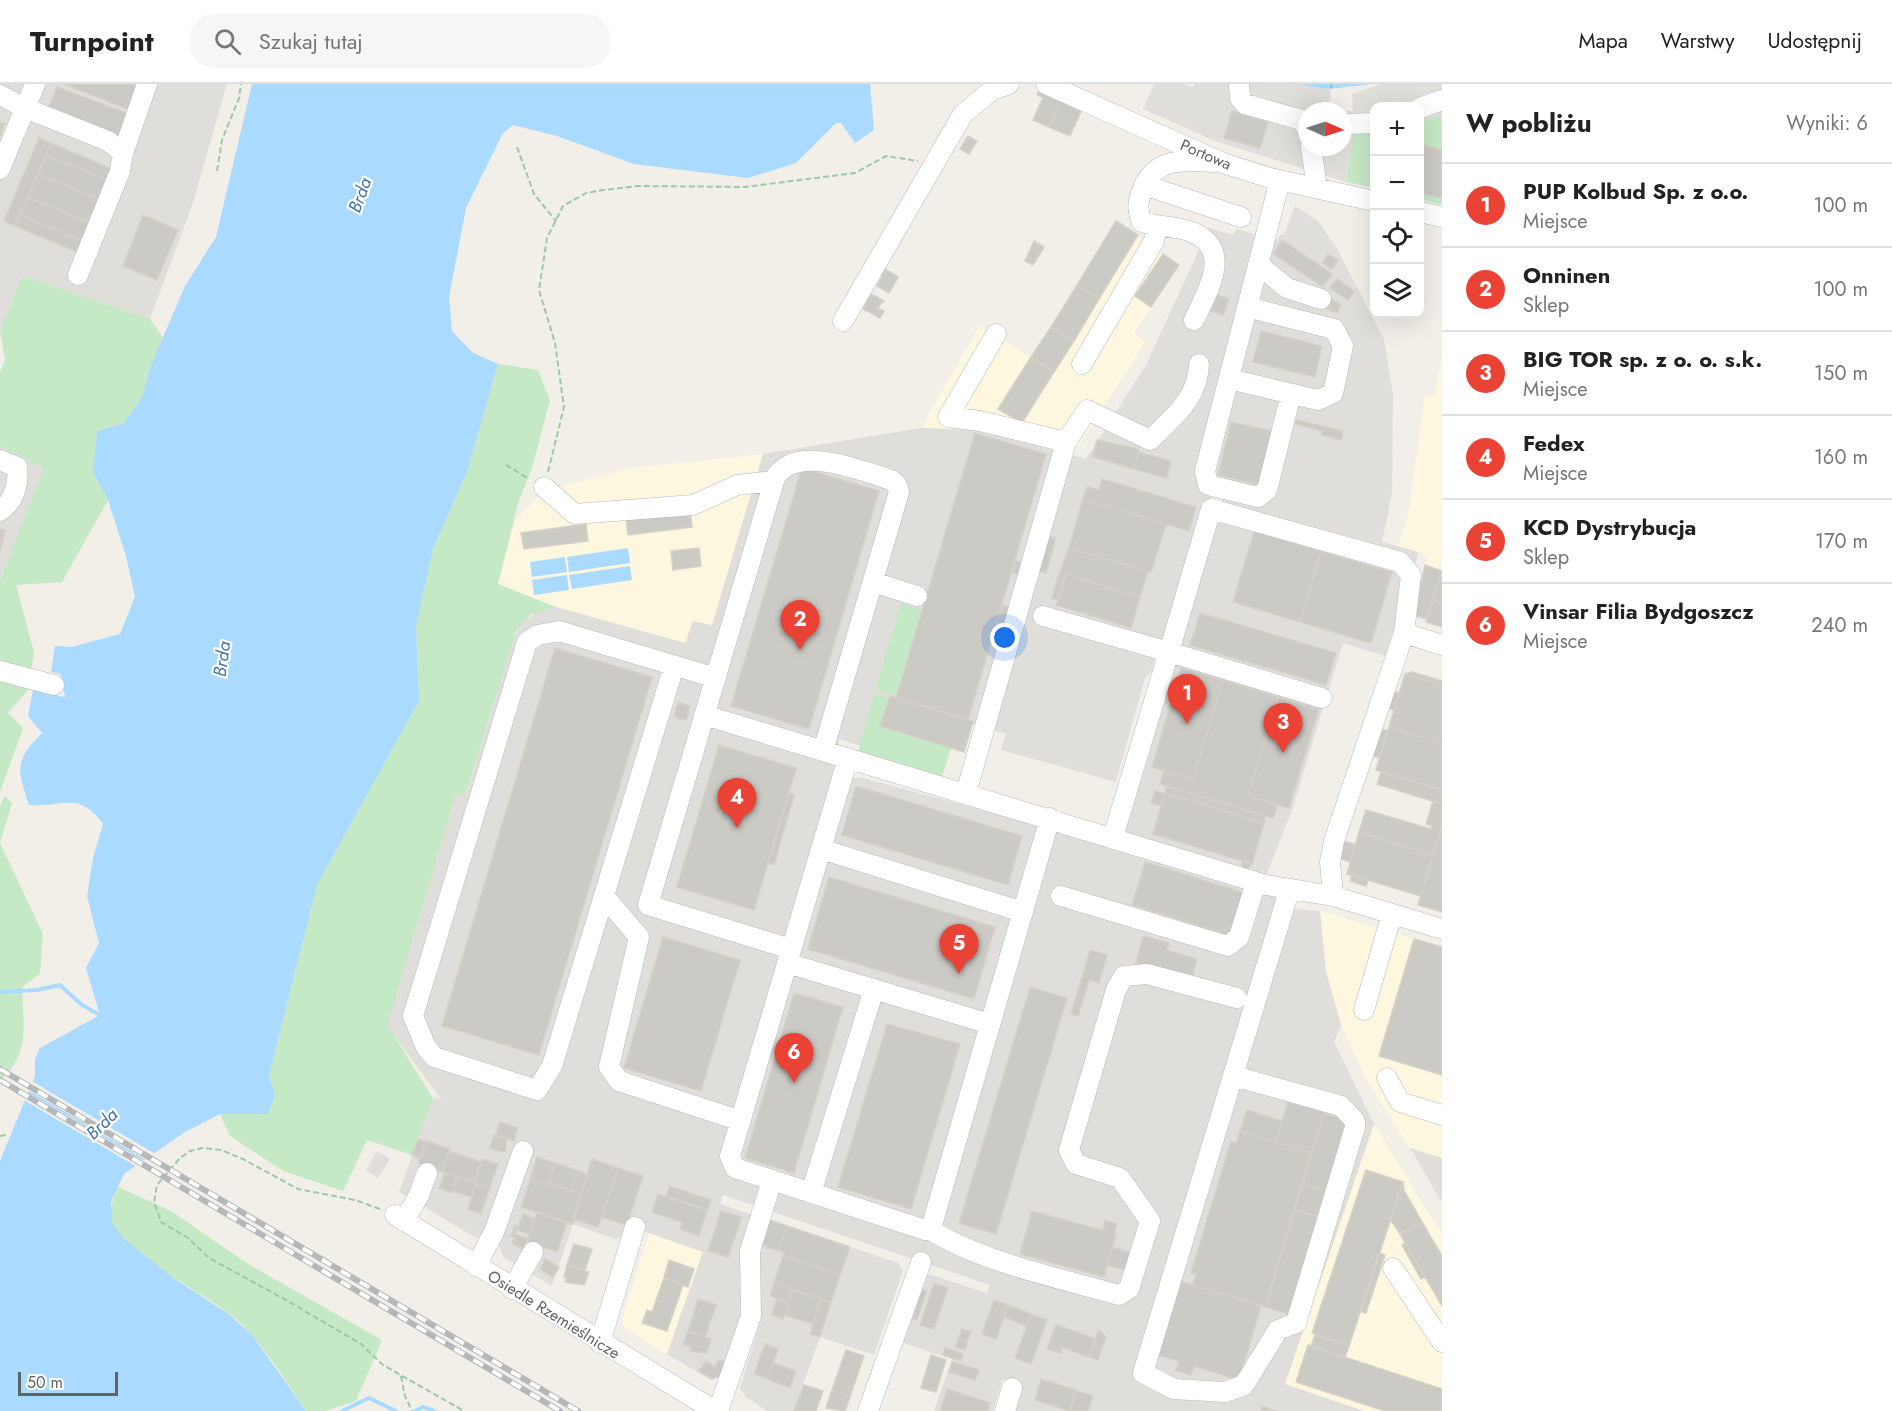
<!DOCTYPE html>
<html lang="pl">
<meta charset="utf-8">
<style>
:root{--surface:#fff;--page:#f6f6f6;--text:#222;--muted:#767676;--line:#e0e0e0;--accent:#ea4335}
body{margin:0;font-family:Jost,sans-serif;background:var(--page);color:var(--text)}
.controls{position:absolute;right:18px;top:18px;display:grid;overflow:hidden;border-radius:12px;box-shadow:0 6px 24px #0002}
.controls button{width:54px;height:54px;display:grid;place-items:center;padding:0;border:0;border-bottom:2px solid var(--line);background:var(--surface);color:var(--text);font:30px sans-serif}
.compass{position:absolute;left:1298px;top:18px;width:54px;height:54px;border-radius:50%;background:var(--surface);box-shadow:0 6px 24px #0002;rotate:93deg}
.scale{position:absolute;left:18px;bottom:15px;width:100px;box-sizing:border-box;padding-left:6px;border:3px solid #5f6368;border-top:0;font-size:16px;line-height:21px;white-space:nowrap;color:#5f6368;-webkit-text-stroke:4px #fff;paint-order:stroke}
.you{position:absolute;left:1005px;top:554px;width:21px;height:21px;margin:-15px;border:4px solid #fff;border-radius:50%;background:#1a73e8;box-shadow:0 0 0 9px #1a73e833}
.badge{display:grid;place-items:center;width:39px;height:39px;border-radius:50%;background:var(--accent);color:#fff;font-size:20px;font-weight:700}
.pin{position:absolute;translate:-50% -50px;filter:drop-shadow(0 2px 3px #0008)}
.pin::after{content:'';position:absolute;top:32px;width:21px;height:18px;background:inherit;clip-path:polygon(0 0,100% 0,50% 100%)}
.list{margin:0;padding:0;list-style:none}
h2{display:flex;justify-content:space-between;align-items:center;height:78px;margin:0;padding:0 24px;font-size:26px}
h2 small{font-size:20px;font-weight:400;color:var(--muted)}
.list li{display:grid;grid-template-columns:39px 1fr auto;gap:18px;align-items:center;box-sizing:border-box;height:84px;padding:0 24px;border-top:2px solid var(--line)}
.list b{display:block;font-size:22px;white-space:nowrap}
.list p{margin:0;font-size:20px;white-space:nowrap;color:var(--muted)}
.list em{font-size:20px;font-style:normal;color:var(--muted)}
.icon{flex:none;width:33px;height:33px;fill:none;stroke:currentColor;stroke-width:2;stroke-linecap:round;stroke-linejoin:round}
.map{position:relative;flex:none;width:1442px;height:1327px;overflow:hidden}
header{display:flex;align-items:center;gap:36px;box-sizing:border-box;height:84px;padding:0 30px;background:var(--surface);border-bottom:2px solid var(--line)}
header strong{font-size:28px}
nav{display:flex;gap:33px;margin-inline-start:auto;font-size:21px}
.search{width:420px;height:54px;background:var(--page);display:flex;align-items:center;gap:15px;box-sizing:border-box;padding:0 21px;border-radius:24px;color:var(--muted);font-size:22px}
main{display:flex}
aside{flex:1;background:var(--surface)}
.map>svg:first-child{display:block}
.commercial{fill:#fef7e0}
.industrial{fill:#e0deda;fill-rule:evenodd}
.green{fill:#c5e8c5}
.water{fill:#aadaff}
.pier{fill:#f1efe8}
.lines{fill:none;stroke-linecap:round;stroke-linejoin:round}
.stream{stroke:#aadaff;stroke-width:4}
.building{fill:#cccac5;stroke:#d6d1c6;stroke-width:1.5}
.minor-casing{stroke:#b5b8bc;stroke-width:21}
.path{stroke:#9cc7a9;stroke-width:2;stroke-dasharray:6 3;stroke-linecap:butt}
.minor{stroke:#fff;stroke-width:20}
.rail-casing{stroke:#b6b7b8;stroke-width:6}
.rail{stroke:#fff;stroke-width:4;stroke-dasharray:11;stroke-linecap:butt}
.labels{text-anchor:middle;stroke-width:4.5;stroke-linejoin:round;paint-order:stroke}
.street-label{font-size:16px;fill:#5f6368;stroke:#fff}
.water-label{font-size:18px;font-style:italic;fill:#4174aa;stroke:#fff}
</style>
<header>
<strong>Turnpoint</strong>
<div class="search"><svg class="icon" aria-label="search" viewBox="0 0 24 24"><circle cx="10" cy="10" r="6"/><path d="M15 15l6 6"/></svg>Szukaj tutaj</div>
<nav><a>Mapa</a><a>Warstwy</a><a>Udostępnij</a></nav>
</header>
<main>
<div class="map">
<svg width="1442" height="1327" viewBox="0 0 1442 1327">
<rect width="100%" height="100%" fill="#f1efe8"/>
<path class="commercial" d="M1116,137l63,44 -45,68 11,9 -72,113 -94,-25 -58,-2 59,-103 51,32z
M1442,272v215l-17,-6 3,-10 -30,-8 10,-32 17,-119h9z
M763,370l-51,171 -26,18 -130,-36 -58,-23 18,-65 30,-29 85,-22z
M1320,827l122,36v211l-32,-10 -43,-67 -26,-56 -15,-54z
M1374,1040l68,111v176h-78l-79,-27z
M649,1149l54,19 -36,102 -43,-26 -2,-10z"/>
<path class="industrial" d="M0,0h227l-34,119 -43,116 -128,-43 -22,55z
M1154,0h30l8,3 4,-3h102l33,4 -3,22 25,1 -1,-17 28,-10h62v30l-22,8v-16h-46v23l-20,1 -8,52 -131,-41 -72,-32zM1307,27h36v36h-36z
M1295,122l23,15 19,28 47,90 9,55 -1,100 -10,48 37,10 -34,104 -42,-13 -51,167 -26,66 -147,-43 103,-335 -11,-3 -44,145 -11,16 -5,17 -6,5 -29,104 -115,-32 5,-16 -33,-10 -9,28 -13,-4 -8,24 -104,-33 -2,39h26l204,55 209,62 4,13 40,3 6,60 15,54 -7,17 40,82 -89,260 79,27h-349l5,-15 -17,-17 -10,32h-59l18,-52 -49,-16 25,-69 59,19 3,-8 -267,-90 -3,9 178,59 5,8 -29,84 -54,-18 -26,74h-27l-21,-14 -6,-9 21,-69 -19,-6 -22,63 -9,4 -44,-26 36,-102 -68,-24 -2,6 -18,5 -42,-15 -21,62 -48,-28 -5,-12 -19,-9 -4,1 -77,-46 34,-94 8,1 -55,-74 70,-232 10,2 47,-156 10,-17 16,-11 17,-4 129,36 8,-22 19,4 51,-171 158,-26 58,2 107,29 60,-94 63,-137 25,7 2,-6 41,11 4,-6 3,1z
M0,362l45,22 -45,113z
M1410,1064l32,10v44z
M377,1067l13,8 -12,19 -12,-8z"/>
<path class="green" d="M1442,30v91l-22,-6v-77z
M1374,45v59l-28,-6 8,-52z
M22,192l128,43 13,19 -21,59 -18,26 -27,8 -4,42 15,27 -46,82 -46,3 18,67 -6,38 -20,23 15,15 -23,64v-211l44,-113 -44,-22v-74l5,-12 -5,-29z
M498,280l40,6 12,30 -18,68 -14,35 -20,81 58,23 -26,8 -14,16 -51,165 -9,-3 -69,232 46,73 -21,57 -45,-15 -24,51 -60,-20 -53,-35 -10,-22h48l7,-18 -6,-21 48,-190 102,-184 -3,-75 17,-77 34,-77z
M904,515v6l18,5 -26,85 -21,-6 23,-73 -9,-6 10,2z
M874,610l15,4 -8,28 70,22 -9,29 -96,-29 12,3z
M5,712l7,7 -12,40 43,91 -3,40 -18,13c1,37 9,67 -22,94v-275z
M118,1103l53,24 77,53 134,76 -26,61 -31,10h-19c-23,-33 -44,-71 -76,-97 -27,-21 -106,-60 -118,-92 -4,-12 2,-25 6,-35z"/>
<path class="water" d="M252,0h618l4,46 -19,13 -14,-20h-5l-40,40 -48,15 -114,-14 -77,-28 -44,-11 -10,8 -37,75 -17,89 3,34 21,22 25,11 -31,108 -34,77 -17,77 3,75 -102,184 -48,190 6,21 -7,18h-48l-35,18 -61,42 -13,28 1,20 12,17 51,40 54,35 24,22 53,75h-306v-250l35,-85v-17l5,-11 60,-33 -14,-47 13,-25 -12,-47 6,-38 10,-34c-25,-34 -39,-16 -74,-19 -12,-36 -15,-44 13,-72l-14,-17 5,-26 32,7 -4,-23 -10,-2 4,-26 16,1 49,-13 15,-37 -9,-41 -18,-56 -15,-27 4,-42 27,-8 18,-26 10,-34 33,-77 31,-49z
M1298,0h75l-44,5z
M628,464l2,15 -61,9 -2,-15z
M565,473l2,15 -35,5 -2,-15z
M630,482l2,14 -60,9 -3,-14z
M567,491l2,15 -35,5 -2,-15z"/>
<path class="pier" d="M30,996l127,75 -9,6 -122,-72z
M25,1007l121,71 -7,6 -117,-69z"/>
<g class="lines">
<path class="stream" d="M0,908l37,-2 23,-5 22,20 18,10
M342,1327l27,-13 27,13
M415,1327l8,-4 11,4"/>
</g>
<path class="building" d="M64,0h67l10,4 -9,23z
M57,3l72,27 -10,26 -72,-28z
M1040,3l22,10 -13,30 -16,-7 10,-23 -6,-2z
M1062,13l22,8 -14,31 -21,-9z
M1232,27l36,11 -8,26 -36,-10z
M0,38l5,2 -5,12z
M968,52l9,5 -8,13 -9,-5z
M39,54l12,5 -36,83 -11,-5z
M51,59l66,28 -5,11 -66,-27z
M1420,60l22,6v48l-22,-5z
M46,71l66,27 -8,20 -66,-28z
M38,90l66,28 -10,23 -66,-28z
M28,113l69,29 -8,18 -69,-29z
M20,131l67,28 -5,11 -67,-28z
M143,131l35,15 -21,50 -34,-14z
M1116,137l22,14 -39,64 -22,-14z
M1282,156l50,34 -9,13 -50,-33z
M1034,157l10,6 -11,18 -8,-4z
M1163,170l16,11 -28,42 -16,-11z
M1328,170l10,7 -6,8 -10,-6z
M882,183l16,10 -9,16 -12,-7 5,-9 -4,-3z
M1337,195l17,12 -6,9 -18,-12z
M1077,201l22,14 -25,42 -23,-14z
M871,210l13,7 -7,7 7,3 -4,7 -17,-9z
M1217,211l12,4 -6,16 -12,-4z
M1330,215l11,5 -4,9 -11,-5z
M1051,243l23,14 -20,31 -23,-15z
M1261,247l61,15 -7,31 -62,-15z
M1031,273l23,15 -32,51 -24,-14z
M1297,336l46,11 -2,9 -20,-5 1,-4 -26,-7z
M1231,338l41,9 -13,54 -41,-10z
M975,349l71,21 -78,266 -72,-22z
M1097,356l42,9 -5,20 -41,-12z
M1139,368l32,9 -4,17 -33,-9z
M802,384l77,23 -70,238 -78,-23z
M1102,395l94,28 -7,24 -106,-32 4,-12 12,3z
M1083,415l83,25 -15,48 -82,-24z
M690,426l2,17 -64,8 -2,-16z
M586,440l2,17 -64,8 -3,-16z
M0,445l5,1 -5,21z
M1254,447l67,20 -21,71 -67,-20z
M1044,451l12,3 -10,35 -12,-3z
M699,464l2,18 -28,4 -2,-19z
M1069,464l79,23 -8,26 -74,-23 -3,7 -6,-1z
M1321,467l71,21 -21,71 -71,-21z
M1016,477l9,3 -3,11 -9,-2z
M1425,481l17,6 -16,48 -12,-4z
M1442,486v33l-9,-3z
M1066,490l74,23 -9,31 -75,-23z
M1057,496l6,1 -5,19 -6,-2z
M1433,516l9,3v24l-16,-5z
M1003,521l9,3 -6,17 -9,-2z
M1200,529l136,40 -10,32 -136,-40z
M555,564l97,29 -113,378 -97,-29z
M1181,584l42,12 -30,100 -41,-13z
M1412,588l30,9v4l-37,-11z
M1405,590l37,11v58l-53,-16z
M1223,596l55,17 -30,99 29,9 -4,13 -113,-34 4,-13 29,9z
M1400,608l-6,19 -8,-6 4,-12z
M890,612l83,25 -9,31 -84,-26z
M1278,613l41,12 -30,99 -41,-12z
M678,618l12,4 -4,14 -12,-3z
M1389,643l53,16v47l-66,-20z
M1378,644l10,3 -8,27 -11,-3z
M719,661l77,23 -42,142 -77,-23z
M1381,688l61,18v14l-65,-20z
M856,702l166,50 -14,49 -166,-50z
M1167,702l99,30 -2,7 -99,-30z
M1155,707l10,3 -4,12 -10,-3z
M789,709l5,2 -20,70 -6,-2z
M1165,709l99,30 -12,41 -99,-30z
M1433,717l9,3v22l-9,29 -74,-23 7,-22 65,19 1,-3 -6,-2z
M1442,742v86l-24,-7z
M1359,748l74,23 -12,41 -74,-22z
M1343,757l12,3 -5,18 -12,-4z
M1242 781a4 4 0 1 1 8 0a4 4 0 1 1-8 0Z
M1145,778l100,31 -13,43 -100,-31z
M1352,791l16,5 -2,6 -16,-5z
M829,793l166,50 -21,72 -166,-50z
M1143,852l26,7 -2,7 30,9 -6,22 -55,-18z
M663,853l77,23 -39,131 -77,-23z
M1414,855l28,8v128l-63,-19z
M1090,866l17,5 -8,28 -10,-3 -11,36 -7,-2z
M1030,903l37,11 -71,236 -37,-11z
M794,909l49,14 -49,166 -49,-15z
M887,940l73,20 -49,165 -73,-22z
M1290,1012l36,12 -14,45 -36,-11z
M1247,1026l35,11 -6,21 -36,-11z
M1324,1029l29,9 -22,70 -29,-9z
M500,1038l18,6 -4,13 -18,-6z
M1240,1047l72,22 -47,154 -72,-22 3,-11 -5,-1 40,-132 5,2z
M493,1052l14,2 -2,14 -15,-3z
M418,1055l8,3 -6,16 -8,-3z
M426,1057l24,8 -8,23 -24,-9z
M449,1067l32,11 -7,21 -32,-11z
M537,1073l18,6 -7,22 -18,-5z
M482,1075l16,5 -8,24 -16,-5z
M592,1075l26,9 -20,59 -25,-8z
M555,1079l24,8 -7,20 -23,-8z
M618,1084l25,8 -16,49 -25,-8z
M1366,1086l37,12 -54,164 -37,-13z
M579,1087l9,4 -7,19 -9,-3z
M445,1089l12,4 -5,16 -13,-5z
M457,1093l19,7 -4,13 -19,-6z
M530,1096l18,5 1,-2 32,11 -8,30 -52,-17z
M1403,1098l1,8 18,32 -22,12 -10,-15z
M1302,1099l27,8 -8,27 -27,-9z
M476,1100l14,4 -9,26 -13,-5z
M669,1102l42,14 -3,10 -41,-14z
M658,1110l49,17 -8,25 -19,-7 2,-7 -30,-10z
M1294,1125l26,8 -26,99 -29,-9z
M721,1127l21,6 -14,40 -20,-6z
M1032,1127l84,23 -12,43 -84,-23z
M537,1129l30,10 -10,29 -30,-11z
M523,1130l12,5 -6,15 -12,-4z
M764,1134l23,8 -8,24 -13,-2 1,-2 -5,-2z
M1105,1136l12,4 -3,10 -11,-4z
M1422,1138l20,34v50l-42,-72z
M515,1141l3,1 -4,11 -3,-1z
M787,1142l63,21 -10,28 -57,-19 1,-4 -5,-2z
M515,1150l13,5 -4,10 -12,-5z
M1406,1159l19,34 -4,2 -19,-34z
M574,1160l18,5 -7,21 -18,-5z
M1112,1163l21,6 -5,18 -21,-6z
M1379,1169l6,2 -19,58 -6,-2z
M783,1172l57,19 -9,27 -57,-19z
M545,1175l14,8 -6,10 -13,-8z
M669,1176l25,9 -6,18 -24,-9z
M567,1181l22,7 -5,13 -19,-3 2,-4 -3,-1z
M664,1194l19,7 -16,46 -25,-8 5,-13 5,2z
M1180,1197l81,25 -22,74 -45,-14 -3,9 -15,-4 3,-10 -22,-6z
M774,1199l19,7 -4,13 -19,-7z
M934,1199l14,5 -14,41 -14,-4z
M922,1205l5,2 -10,29 -5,-1z
M793,1206l28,9 -8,25 -28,-9z
M698,1215l18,6 -11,32 -17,-6z
M777,1215l12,4 -6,16 -11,-4z
M821,1215l10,3 -11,35 -10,-3z
M994,1216l53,20 -16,44 -16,-6 12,-32 -23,-9 -8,22 -14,-5z
M994,1216l14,5 -12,34 -14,-5z
M1008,1221l23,9 -4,12 -23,-9z
M1056,1241l40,14 -7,18 -28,-10v6l-14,-4z
M962,1245l9,3 -4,10 -8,-4z
M1098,1246l5,3 3,5 -4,9 -8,-3z
M688,1247l23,8 -4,14 -17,-2 1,-4 -8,-2z
M1315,1251l34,11 -4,11 -34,-11z
M959,1254l8,4 -2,8 -10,-3z
M765,1260l13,5 -11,30 -13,-5z
M1094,1260l8,3 -4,13 -9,-3z
M1308,1261l134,44v22h-57l-89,-29z
M945,1264l18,6 -2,7 -18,-6z
M846,1266l18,6 -14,41 -18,-7z
M931,1271l15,5 -10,32 -15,-4z
M718,1276l7,2 -5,14 -8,3 -13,-8 7,-10 9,6z
M952,1278l27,8 -4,10 -26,-8z
M773,1279l23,8 -6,17 -23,-9z
M1041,1295l35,11 -6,21 -35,-11z
M804,1301l19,6 -7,20h-22z
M947,1305l43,14 -2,8h-48z
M832,1306l18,7 -5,14 -19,-3z
M1076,1307l17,5 -5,15h-18z
M1262,1322l14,5h-15z"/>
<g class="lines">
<g class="minor-casing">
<path id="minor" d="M1046,0l177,79 47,15 104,23
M1239,0l1,14 5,6 57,16 5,9
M0,11l25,13 83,33 15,12
M1420,24l22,-8
M1349,40l25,-1
M1311,63l6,41
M0,85l35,-85
M1280,96l-75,291 3,14 50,12 9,-7 24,-96
M1144,101l97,32
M1420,128l22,5
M1258,180l29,24 34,11
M78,191l42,-104 3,-18 24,-69
M1194,236c13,-28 40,-70 -2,-88 -15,-6 -34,-5 -50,-10 -6,-14 -4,-22 2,-36 14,-30 41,-25 70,-24
M843,237l120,-207 29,-24 17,-6
M1082,280l72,-123 3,-14
M1229,295l89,21 15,-7 10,-47 -9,-17 -87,-22
M1066,358l21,-32 63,30c24,-24 48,-41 49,-76
M0,376l17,7c2,18 -2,33 -17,44
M544,403l31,27 118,-9 44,-20 37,-4
M873,498l44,14
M1043,532l126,36 42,-143 189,53 11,13 -7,58
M674,582l-122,400 -15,24 -103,-33 -8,-10 -13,-31 114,-374 11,-7 21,-4 157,47
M0,587l54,14
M704,631l562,170 67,11 109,33
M848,674l-118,398 5,12 190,62 7,-5 118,-407
M966,709l100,-351 -86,-21 -32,-4 48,-83
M1113,753l56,-185 153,46
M821,765l202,63
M604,812l35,41 -30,130 10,14 122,40
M1061,812l167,50 11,-9 17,-55
M1333,812l-3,-34 4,-21 70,-208 38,12
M791,865l-143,-44 127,-427c21,-35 87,-7 116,2l6,5 2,7 -76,259
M787,879l203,61
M1364,926l28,-96
M1234,992l107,30 14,15v6l-59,196 -18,7 -34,55 -19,7 -51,-3 -31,-16 146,-482
M1387,994l13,24 42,13
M811,1109l63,-204
M395,1131l320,196
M404,1137l15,-26 8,-22
M929,1145c52,33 130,49 190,66l10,-6 21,-68 -30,-43 -44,-14 -7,-14 47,-160 8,-14 23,-2 90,24
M476,1182l18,-34 29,-81
M1393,1184l49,74
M512,1205l21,-37
M600,1259l35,-116
M718,1327l33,-95 -1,-65 22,-71
M868,1327l53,-149
M1005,1327l7,-23"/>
</g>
<path class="path" d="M1331,4l1,-4
M517,63l17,47 22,27
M217,87l5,-31 17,-42 2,-14
M506,381l23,14
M548,388l16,-65 -9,-64 -16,-53 8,-52 16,-32 23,-13 17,-3 35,-4 107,1 110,-14 31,-17 32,5
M0,1052l6,-1
M380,1125l-25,-9 -57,-11 -55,-30 -22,-9 -19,-2 -12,3 -10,7 -23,27 -3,17 7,20 27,16 21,20 77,42 75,44 22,21 81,46
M401,1292l4,20 7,15"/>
<use href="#minor" class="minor"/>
<g class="rail-casing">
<path id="rail" d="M0,985l578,342
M0,996l560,331"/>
</g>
<use href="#rail" class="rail"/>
</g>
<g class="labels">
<g class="street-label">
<text transform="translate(1206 70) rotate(23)" y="6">Portowa</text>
<text transform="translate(554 1230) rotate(32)" y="6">Osiedle Rzemieślnicze</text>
</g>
<g class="water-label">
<text transform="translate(360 111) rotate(-70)" y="6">Brda</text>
<text transform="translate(222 575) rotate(-82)" y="6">Brda</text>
<text transform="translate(102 1040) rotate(-44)" y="6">Brda</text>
</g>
</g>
</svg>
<div class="controls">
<button>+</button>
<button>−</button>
<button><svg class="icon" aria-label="locate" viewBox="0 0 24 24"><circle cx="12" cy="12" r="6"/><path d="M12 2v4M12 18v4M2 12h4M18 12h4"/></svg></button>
<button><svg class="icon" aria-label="layers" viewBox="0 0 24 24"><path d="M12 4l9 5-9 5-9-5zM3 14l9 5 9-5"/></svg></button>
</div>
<svg class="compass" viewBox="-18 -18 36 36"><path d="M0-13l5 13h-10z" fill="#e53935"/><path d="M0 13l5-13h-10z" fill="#767676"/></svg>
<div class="scale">50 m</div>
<div class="you"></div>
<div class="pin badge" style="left:1187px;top:640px">1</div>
<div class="pin badge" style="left:800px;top:566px">2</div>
<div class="pin badge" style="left:1283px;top:669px">3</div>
<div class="pin badge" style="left:737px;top:744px">4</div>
<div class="pin badge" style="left:959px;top:890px">5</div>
<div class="pin badge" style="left:794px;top:999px">6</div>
</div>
<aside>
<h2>W pobliżu<small>Wyniki: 6</small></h2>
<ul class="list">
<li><span class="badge">1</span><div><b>PUP Kolbud Sp. z o.o.</b><p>Miejsce</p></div><em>100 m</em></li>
<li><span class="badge">2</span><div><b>Onninen</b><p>Sklep</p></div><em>100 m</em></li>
<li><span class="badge">3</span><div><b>BIG TOR sp. z o. o. s.k.</b><p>Miejsce</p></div><em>150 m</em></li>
<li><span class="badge">4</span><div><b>Fedex</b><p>Miejsce</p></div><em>160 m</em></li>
<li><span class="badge">5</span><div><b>KCD Dystrybucja</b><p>Sklep</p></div><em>170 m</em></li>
<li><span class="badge">6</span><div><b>Vinsar Filia Bydgoszcz</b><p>Miejsce</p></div><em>240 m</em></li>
</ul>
</aside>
</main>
